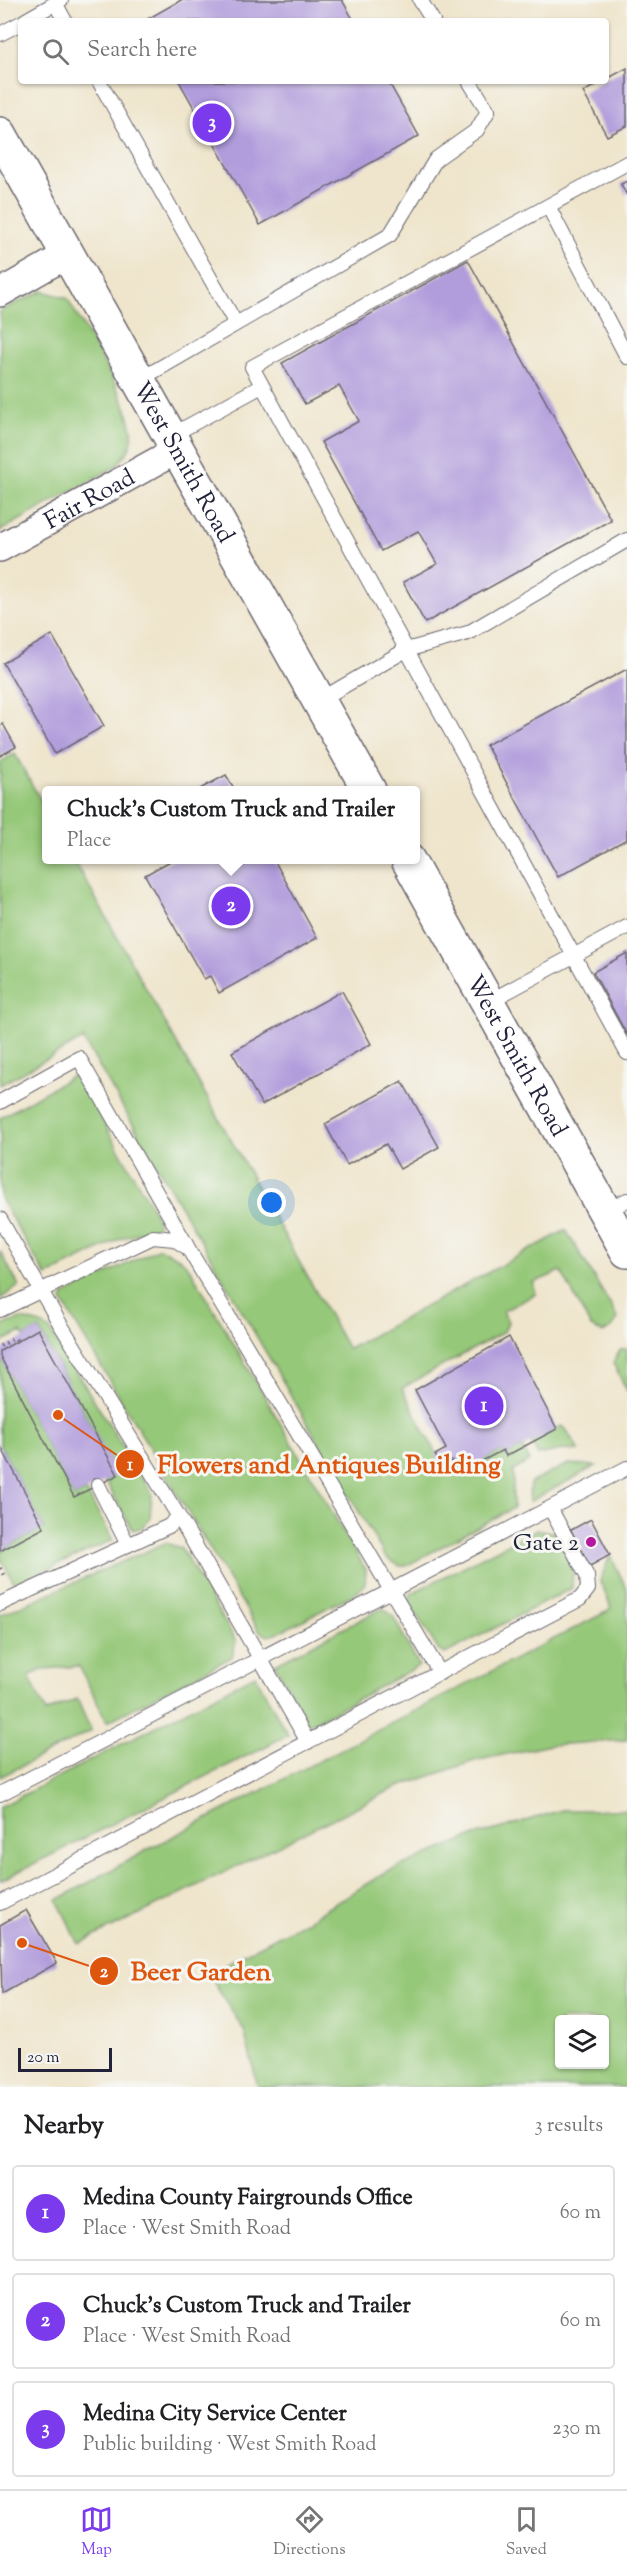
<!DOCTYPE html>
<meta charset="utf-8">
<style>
:root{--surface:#fff;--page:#f2f2f2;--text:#202124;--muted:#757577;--line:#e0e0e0;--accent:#7c3aed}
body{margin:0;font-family:"Sorts Mill Goudy",serif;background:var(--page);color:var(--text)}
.controls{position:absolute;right:18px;bottom:18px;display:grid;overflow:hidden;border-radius:6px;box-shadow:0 2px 4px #0004}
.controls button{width:54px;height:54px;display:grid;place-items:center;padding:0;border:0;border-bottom:2px solid var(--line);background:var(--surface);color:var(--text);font:30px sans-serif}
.scale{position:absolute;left:18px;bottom:15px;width:94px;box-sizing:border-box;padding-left:6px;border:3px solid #22223b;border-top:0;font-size:16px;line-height:21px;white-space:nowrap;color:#22223b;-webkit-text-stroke:4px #f6f6f2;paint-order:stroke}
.you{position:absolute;left:272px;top:1203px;width:21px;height:21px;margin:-15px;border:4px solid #fff;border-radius:50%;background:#1a73e8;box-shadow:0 0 0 9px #1a73e833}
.badge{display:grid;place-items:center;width:39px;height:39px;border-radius:50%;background:var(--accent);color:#fff;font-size:20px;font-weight:700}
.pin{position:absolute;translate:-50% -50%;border:3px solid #fff;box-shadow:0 2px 6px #0006}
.popup{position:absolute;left:42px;top:786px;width:378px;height:78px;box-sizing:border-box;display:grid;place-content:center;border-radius:6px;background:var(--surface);filter:drop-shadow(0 2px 4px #0005);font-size:20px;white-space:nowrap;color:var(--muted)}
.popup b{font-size:22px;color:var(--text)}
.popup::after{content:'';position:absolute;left:50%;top:100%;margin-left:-12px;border:12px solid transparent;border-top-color:var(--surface)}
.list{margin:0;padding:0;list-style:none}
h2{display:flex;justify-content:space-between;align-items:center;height:78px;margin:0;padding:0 24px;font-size:26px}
h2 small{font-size:20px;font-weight:400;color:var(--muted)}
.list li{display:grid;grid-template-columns:39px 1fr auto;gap:18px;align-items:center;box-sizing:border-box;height:96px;margin:0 12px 12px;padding:0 12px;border:2px solid var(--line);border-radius:6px}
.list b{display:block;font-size:22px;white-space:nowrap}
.list p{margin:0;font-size:20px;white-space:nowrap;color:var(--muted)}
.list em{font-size:20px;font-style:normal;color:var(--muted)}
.icon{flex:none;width:33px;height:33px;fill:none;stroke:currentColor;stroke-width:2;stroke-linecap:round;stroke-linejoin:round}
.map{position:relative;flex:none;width:627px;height:2087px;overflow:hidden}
.search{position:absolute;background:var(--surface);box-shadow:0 2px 4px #0004;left:18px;right:18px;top:18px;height:66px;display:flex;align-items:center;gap:15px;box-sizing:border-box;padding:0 21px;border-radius:6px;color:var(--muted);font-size:22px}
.sheet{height:402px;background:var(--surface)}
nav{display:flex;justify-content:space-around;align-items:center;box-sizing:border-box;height:84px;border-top:2px solid var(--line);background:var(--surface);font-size:16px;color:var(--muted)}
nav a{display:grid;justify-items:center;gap:3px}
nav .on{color:var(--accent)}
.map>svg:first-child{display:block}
.green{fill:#95c878;stroke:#5c755a;stroke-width:1.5;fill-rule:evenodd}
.building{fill:#b19cdc}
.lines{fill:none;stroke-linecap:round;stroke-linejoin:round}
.lane-casing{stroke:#6a666e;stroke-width:16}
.street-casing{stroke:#6a666e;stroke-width:30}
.secondary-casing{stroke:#6a666e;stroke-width:36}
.path{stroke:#6a666e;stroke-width:4;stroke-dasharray:1.5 4.5;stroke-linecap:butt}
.lane{stroke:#fff;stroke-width:14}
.street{stroke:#fff;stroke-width:27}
.secondary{stroke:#fff;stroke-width:33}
.poi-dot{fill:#b5179e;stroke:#f6f6f2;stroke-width:2}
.labels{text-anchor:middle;stroke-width:6;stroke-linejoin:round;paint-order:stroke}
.street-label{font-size:24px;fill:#22223b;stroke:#f6f6f2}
.poi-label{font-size:24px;fill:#22223b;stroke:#f6f6f2;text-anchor:end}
.leader{fill:none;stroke:#de560e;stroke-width:2}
.callout-dot{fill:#de560e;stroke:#f6f6f2;stroke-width:2}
.mark-label{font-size:18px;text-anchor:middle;font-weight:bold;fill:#fff}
.callout-label{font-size:26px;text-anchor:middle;font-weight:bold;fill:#de560e;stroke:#f6f6f2;stroke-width:6;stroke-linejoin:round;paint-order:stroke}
</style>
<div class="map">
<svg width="627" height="2087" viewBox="0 0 627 2087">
<rect width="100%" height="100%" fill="#f6f6f2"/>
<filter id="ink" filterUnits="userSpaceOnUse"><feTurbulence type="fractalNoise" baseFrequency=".0167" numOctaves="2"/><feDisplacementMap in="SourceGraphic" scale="12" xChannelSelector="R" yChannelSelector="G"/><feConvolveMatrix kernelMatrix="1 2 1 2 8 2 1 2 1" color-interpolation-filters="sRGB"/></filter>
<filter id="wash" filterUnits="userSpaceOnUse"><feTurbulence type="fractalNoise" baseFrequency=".008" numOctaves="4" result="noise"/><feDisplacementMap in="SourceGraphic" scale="24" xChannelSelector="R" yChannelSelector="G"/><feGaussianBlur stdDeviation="1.35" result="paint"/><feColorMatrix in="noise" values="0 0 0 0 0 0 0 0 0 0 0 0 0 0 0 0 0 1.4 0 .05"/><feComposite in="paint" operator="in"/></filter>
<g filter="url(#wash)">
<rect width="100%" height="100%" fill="#efe5cc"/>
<path class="green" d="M42,291l25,7c16,29 70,113 65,142 -2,12 -10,19 -17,27l-115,64v-220z
M15,754l31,56v50h28l274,489 218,-119 52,88 -6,10 -9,5 -12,-6 -30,-56 -28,12 3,11 -33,17 5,11 -4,10 -102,56 40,77 10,-4 7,12 44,-23 3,6 16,-9 8,14 -17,10v37l-107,58h-6l-14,-8 -303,-519 -83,46v-323z
M76,1074l79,139 3,14 -38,12 -74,37 -46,-78v-80z
M159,1248l22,11 9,10 176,301 -1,13 -7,9 -82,42 -8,2 -9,-5 -197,-330 2,-6z
M0,1251l19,35 -19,13z
M21,1319l20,5 9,6 102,163 -2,25 -7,9 -10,3 -28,-49 12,-6 -78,-146 -15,8 -3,-5 -21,11v-17z
M627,1349v42l-14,-28 7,-13z
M0,1356l74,141 12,-6 27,49 -98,44 -15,-27v-6l44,-23 -44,-83z
M561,1426l5,3 13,22 -17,-1 -24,5 -7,-13z
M568,1464l28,2 -67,36 1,-19z
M537,1529l21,5 15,34 -1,20 -127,66 -6,-3 -29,-47v-10z
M165,1543l16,5 55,93 -4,16 -125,65 -28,-56 -35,3 -15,7 17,36 31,-13 14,32 -91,46v-162z
M610,1555l17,34v151l-77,5 -76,16 -81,28 -314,155 -22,-44 92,-51 459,-238 3,-4 -11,-26z
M383,1608l10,8 26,50 -110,59 -34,-61z
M255,1675l33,60 -288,146v-74z
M562,1810h65v277h-369l-14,-57 -32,-50 4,-11 94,-50 76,-47 82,-34zM560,2020h44v44h-44z"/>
<g id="blocks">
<path class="building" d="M181,0h161l12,21h-210z
M627,68v58l-20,10 -24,-44z
M179,81h209l31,55 -159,89z
M627,181v15l-6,-12z
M468,260l143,260 -186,103 -22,-41 34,-18 -19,-33 -37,20 -60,-109 38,-21 -20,-35 -34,18 -23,-41z
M52,635l52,91 -49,28 -52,-91z
M627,669v170l-69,38 -72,-132z
M3,724l13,23 -16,9v-30z
M226,775l9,15h-37z
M172,860h102l43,78 -98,55 -9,-17 -6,3 -59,-104z
M627,953v82l-34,-63z
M342,991l29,53 -109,61 -30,-53z
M402,1081l37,66 -39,22 -14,-25 -39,21 -22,-41z
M38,1329l80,146 -44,22 -74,-141v-5z
M509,1337l48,92 -51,27 -3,-6 -44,23 -7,-12 -10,4 -7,-10 11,-6 -31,-59z
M0,1445l44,83 -44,23z
M591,1519l19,36 -20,11 -19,-36z
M26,1910l31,53 -55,31 -2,-69z"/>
</g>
</g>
<g filter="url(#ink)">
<use href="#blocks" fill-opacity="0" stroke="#6a666e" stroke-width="1.5"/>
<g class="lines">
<g class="lane-casing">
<path id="lane" d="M420,0l13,21
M55,3l10,18
M24,21l37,-21
M0,34l21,-11
M99,81l137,243
M627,163l-375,204 375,686
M548,206l79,151
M139,380l251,-145 46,-76 41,-29 11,-19 -19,-30
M170,436l92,-50
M318,701l88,-51 62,-17 159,-93
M488,1002l139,-75
M0,1102l79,-44 108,188
M605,1212l22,-12
M0,1219l59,103 120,195 129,225
M0,1310l153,-73 21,2 14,9 252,425
M98,1485l30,60
M550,1508l77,-40
M0,1604l169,-78 10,-9
M0,1794l550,-286 37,68 1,13 -8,10 -580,304"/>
</g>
<g class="street-casing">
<g id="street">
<path d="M0,293l68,-39"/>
<path id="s1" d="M0,548l177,-98"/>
</g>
</g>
<g class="secondary-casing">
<g id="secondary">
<path id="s2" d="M0,134l369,656"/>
<path id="s3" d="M408,860l219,391"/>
</g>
</g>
<path class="path" d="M0,1346l15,-8 2,3
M0,1568l5,10"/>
<use href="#lane" class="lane"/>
<use href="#street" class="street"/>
<use href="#secondary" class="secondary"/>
</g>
</g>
<circle class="poi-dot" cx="591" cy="1542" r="6"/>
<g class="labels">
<g class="street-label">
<text dy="8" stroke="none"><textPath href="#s2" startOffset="376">West Smith Road</textPath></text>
<text dy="8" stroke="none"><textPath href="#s1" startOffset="102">Fair Road</textPath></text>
<text dy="8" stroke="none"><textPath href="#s3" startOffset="224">West Smith Road</textPath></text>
</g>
<g class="poi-label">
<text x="579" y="1550">Gate 2</text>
</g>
</g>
<path class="leader" d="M58 1415L130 1464M22 1943L104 1971"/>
<g class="callout-dot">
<circle cx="58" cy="1415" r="6"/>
<circle cx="22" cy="1943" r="6"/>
<circle cx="130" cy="1464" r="15"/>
<circle cx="104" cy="1971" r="15"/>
</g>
<g class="mark-label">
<text x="130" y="1470">1</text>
<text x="104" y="1977">2</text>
</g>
<g class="callout-label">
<text x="329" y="1473">Flowers and Antiques Building</text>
<text x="201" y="1980">Beer Garden</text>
</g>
</svg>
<div class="controls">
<button><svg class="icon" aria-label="layers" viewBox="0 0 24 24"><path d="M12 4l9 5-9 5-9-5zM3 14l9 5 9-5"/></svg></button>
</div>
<div class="scale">20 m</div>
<div class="you"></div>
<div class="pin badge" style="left:484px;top:1406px">1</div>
<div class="pin badge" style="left:231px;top:906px">2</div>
<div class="popup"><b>Chuck's Custom Truck and Trailer</b>Place</div>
<div class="pin badge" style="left:212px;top:123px">3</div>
<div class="search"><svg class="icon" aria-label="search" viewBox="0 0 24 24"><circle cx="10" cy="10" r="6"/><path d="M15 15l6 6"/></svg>Search here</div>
</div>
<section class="sheet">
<h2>Nearby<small>3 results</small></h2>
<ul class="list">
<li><span class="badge">1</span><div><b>Medina County Fairgrounds Office</b><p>Place · West Smith Road</p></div><em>60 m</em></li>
<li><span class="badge">2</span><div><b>Chuck's Custom Truck and Trailer</b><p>Place · West Smith Road</p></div><em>60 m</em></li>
<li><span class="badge">3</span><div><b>Medina City Service Center</b><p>Public building · West Smith Road</p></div><em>230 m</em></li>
</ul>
</section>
<nav>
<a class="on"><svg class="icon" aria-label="map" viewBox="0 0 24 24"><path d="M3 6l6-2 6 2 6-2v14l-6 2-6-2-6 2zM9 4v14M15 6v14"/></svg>Map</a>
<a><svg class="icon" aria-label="directions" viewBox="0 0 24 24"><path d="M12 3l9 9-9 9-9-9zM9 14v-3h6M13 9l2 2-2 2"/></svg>Directions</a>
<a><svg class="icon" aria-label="saved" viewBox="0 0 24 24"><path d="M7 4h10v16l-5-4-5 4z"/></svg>Saved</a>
</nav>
